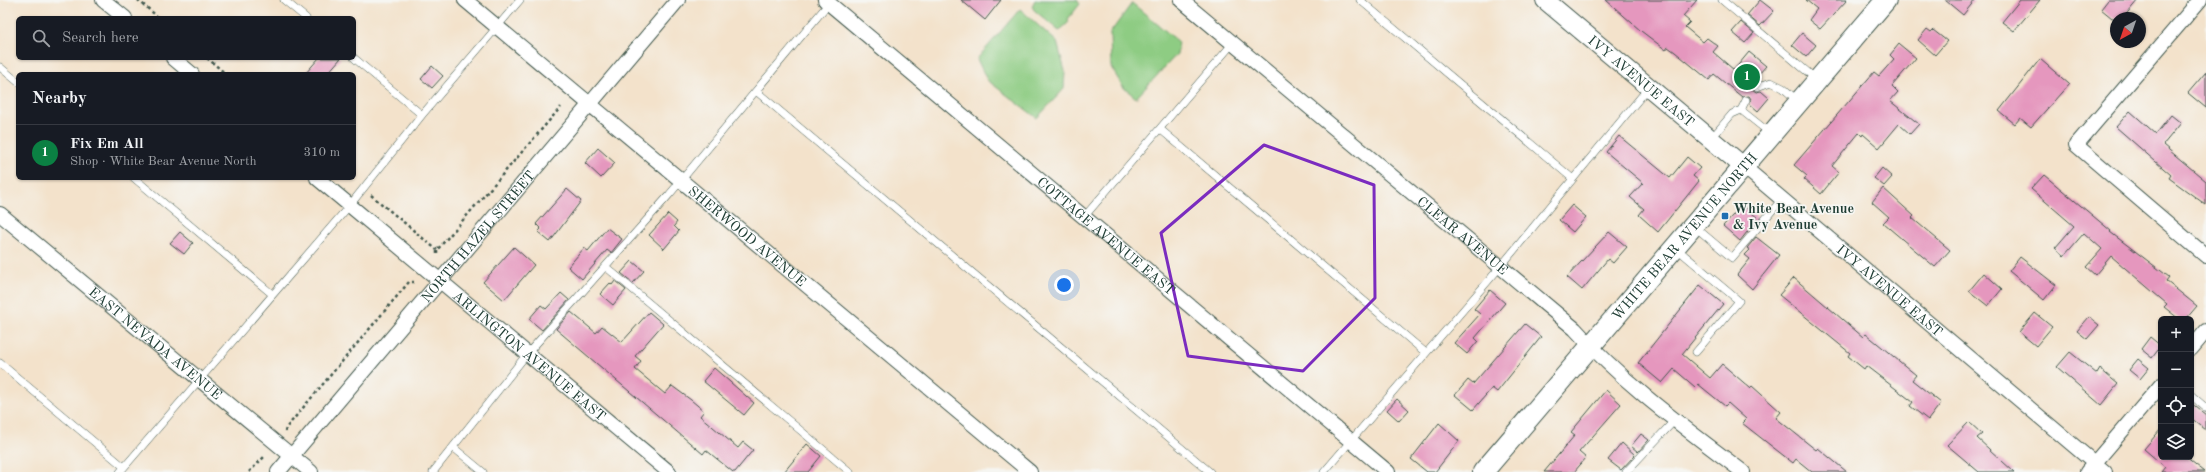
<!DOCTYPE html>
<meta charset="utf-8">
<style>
:root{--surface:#171b24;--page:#20242c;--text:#f1f3f6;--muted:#9ea1a6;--line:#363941;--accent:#0b8043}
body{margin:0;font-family:"Old Standard TT",serif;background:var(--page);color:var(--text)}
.controls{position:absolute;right:12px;bottom:12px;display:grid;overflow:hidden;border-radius:6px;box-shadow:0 1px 3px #0004}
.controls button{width:36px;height:36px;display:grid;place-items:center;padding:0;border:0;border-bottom:1px solid var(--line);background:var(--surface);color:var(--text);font:20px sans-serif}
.compass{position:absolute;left:2110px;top:12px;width:36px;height:36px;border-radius:50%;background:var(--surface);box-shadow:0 1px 3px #0004;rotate:220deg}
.you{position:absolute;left:1064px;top:285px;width:14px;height:14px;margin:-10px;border:3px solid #fff;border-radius:50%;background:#1a73e8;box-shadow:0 0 0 6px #1a73e833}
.badge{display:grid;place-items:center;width:26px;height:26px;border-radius:50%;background:var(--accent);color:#fff;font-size:13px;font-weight:700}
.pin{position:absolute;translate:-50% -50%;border:2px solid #fff;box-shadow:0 1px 4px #0006}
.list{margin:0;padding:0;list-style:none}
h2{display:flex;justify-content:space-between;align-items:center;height:52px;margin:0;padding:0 16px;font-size:17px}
h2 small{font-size:13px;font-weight:400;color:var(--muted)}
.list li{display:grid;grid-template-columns:26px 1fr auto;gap:12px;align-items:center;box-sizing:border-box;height:56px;padding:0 16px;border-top:1px solid var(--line)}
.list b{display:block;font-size:15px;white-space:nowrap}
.list p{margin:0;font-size:13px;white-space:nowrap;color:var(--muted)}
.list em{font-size:13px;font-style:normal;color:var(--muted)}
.icon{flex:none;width:22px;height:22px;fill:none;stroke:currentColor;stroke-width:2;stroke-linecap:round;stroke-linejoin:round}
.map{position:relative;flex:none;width:2206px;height:472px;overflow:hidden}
.search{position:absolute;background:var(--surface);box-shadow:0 1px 3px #0004;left:16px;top:16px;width:340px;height:44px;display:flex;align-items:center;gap:10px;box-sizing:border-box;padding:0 14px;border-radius:6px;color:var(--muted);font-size:15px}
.panel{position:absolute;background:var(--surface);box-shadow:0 1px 3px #0004;left:16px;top:72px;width:340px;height:108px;border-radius:6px}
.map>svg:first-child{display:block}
.green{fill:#8ecc83;stroke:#56845c}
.building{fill:#e597be}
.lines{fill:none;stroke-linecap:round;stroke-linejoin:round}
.service-casing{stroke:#3f564b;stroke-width:8}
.minor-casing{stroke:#3f564b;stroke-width:16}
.tertiary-casing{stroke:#3f564b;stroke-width:20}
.secondary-casing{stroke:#3f564b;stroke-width:22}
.path{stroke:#3f564b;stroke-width:2.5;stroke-dasharray:3 3;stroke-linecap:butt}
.service{stroke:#fff;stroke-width:7}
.minor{stroke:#fff;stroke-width:14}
.tertiary{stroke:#fff;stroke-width:18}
.secondary{stroke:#fff;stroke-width:20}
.marked{fill:none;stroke:#7b2cbf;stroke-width:3;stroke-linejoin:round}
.poi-dot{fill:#1f6fb2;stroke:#f6f6f2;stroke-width:1.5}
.labels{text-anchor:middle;stroke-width:3.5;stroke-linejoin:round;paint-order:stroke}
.street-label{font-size:14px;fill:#1f3d34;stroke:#f6f6f2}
.poi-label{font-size:14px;font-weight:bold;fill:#1f3d34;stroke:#f6f6f2;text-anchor:start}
</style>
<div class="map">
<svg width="2206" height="472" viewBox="0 0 2206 472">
<rect width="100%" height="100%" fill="#f6f6f2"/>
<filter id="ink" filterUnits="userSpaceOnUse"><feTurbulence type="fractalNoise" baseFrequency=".025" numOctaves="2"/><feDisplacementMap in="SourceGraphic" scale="8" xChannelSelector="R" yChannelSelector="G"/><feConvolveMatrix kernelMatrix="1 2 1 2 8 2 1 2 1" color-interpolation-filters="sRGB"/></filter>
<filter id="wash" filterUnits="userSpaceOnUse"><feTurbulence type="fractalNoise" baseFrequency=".012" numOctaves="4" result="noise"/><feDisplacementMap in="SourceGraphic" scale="16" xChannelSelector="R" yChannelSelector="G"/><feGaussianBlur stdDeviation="0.9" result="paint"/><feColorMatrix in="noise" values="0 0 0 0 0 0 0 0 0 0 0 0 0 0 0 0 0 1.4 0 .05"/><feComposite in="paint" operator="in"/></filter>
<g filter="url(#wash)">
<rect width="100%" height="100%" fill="#f3e2cb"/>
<path class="green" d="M1035,0h42l3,4 -12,15 1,3 -10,9 -25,-21 -2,-4z
M1132,3l47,39 -2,12 -41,44 -13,-11 -12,-20 -1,-34z
M1020,9l37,33 8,29 -1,18 -27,29 -50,-38 -10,-21z"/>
<g id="blocks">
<path class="building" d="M961,0h40l-16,20z
M1606,0h91l-14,16 7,6 -5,5 18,15 4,-4 11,8 -5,6 21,18 15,-18 17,14 -15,17 1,6 4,3 5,-1 8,7 -11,13 -8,-7 1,-5 -2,-3 -7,1 -28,-23 -5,6 -34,-28 -7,-5 -2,3 -25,-19z
M1760,0l14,11 -14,15 -13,-11z
M1806,0h41l-27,29 -11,-9 8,-11z
M1945,0h30l-12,15z
M2020,0h20l-26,31 -12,-9z
M2108,0h30l-15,18h-11l-11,-9z
M1741,22l13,11 -9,10 -13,-11z
M1927,29l4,3 2,-2 14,11 -12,14 -17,-15z
M1802,33l14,12 -10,12 -14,-12z
M1899,44l17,14 -24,28 6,6 -8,9 29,23 -9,10 -11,-10 -20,24 -16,-14 -1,2 -3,-3 -27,33 7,6 -18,22 -17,-15 3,-3 -13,-11 80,-93 5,4 15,-17 -4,-4z
M319,58h22l-14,16h-22z
M2040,59l29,25 -38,43 -11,-9 -5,6 -16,-13z
M432,66l11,10 -11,12 -11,-9z
M2206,72v36l-18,-15z
M2130,111l26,23 15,-19 10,8 -18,22 43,36v24l-37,-27 2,-3 -55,-48z
M1619,136l51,42 17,-21 13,11 -7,8 6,5 -41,51 -19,-17 5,-6 -14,-12 13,-14 -37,-31z
M598,148l17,15 -14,15 -16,-15z
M1882,168l10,9 -8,9 -10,-8z
M2044,175l67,56 -1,1 59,45 -3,4 31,25 -11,13h-7l-15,-12 3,-3 -56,-48 -16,19 -9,-8 16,-18 -18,-16 -20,23 -9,-8 19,-22 -43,-37z
M1883,188l31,28 -2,2 38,32 -15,17 -52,-44 6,-6 -17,-15z
M567,189l14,12 -31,41 -12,-10 3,-3 -5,-5z
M1572,205l14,12 -13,15 -14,-12z
M1742,205l16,13 -18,23 -17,-15z
M668,214l9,8 -3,4 5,5 -15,18 -15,-14z
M607,228l15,11 -11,14 -4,-3 -25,29 -14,-12 16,-19 4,3z
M180,232l13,11 -9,11 -14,-11z
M1609,232l18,15 -14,16 -5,-4 -26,31 -15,-13z
M1756,237l23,18 -27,34 -15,-14 13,-16 -5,-4 5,-5 -3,-2z
M514,247l20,18 -30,35 -21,-18z
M2020,257l36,28 -12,15 -35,-29z
M632,261l12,10 -11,12 -12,-10z
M1984,273l18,16 -14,17 -19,-15z
M1794,278l69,59 3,-3 50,41 -4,5 29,23 -13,17 -18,-14 3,-4 -47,-36 -2,3 -16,-13 2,-3 -71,-58z
M615,281l11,9 -13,15 -13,-11 10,-11 2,2z
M1700,285l23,19 -41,50 28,24 12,-14 28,24 2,-2 29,26 -5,6 40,32 2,-2 29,24h-35l-16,-13 -3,4 -51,-40 4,-4 -18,-16 -3,3 -27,-22 -3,3 -21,-18 -12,14 -24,-20z
M1490,290l15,13 -30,35 3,3 -11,13 -13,-11 26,-29 -6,-5z
M561,293l8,7 -27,30 -13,-11 12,-14 5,4z
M571,312l25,21 6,-7 20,16 27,-30 14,12 -28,32 6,5 -6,8 30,25 7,-8 19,14 13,11 -4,5 38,32 5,-6 10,8 -18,22h-2l-27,-22 -3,4 -147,-125z
M2035,313l17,14 -16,19 -17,-14z
M2089,317l10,8 -12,14 -10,-8z
M1525,324l16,13 -44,55 -5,-4 -19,22 -18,-15 13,-15 5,4z
M2150,337l11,9 -9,12 -11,-9z
M2070,352l27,22 3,-5 18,15 -17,21 -44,-38z
M2138,359l11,9 -9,11 -11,-9z
M714,368l40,35 -10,12 -41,-34z
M1606,390l15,14 -42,48 7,6 -12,14h-30l31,-37 -4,-3z
M1397,399l12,11 -10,11 -12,-11z
M2191,403l15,12v15l-15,-12z
M1969,422l13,12 -5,4 37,34h-35l-32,-27z
M1439,423l20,18 -24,31h-8l-16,-13z
M2161,429v28h25l19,15h-44l4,-5 -21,-18z
M1641,434l8,6 -11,12 -7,-6z
M1622,443l13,12 -14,15 -13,-10z
M807,444l14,12 -13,16h-24z"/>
</g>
</g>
<g filter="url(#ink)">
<use href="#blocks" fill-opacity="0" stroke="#3f564b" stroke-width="1"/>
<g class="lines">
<g class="service-casing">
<path id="service" d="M284,0l22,18
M1360,0l213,179
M1722,0l95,80
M354,58l68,57
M0,67l18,15
M1757,87l14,-5 12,6 15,13
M756,91l454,381
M1741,110l5,-10
M1160,129l266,224
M1711,139l21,-25 9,-4 30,24
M134,178l138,116
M1084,217l149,-174
M1694,226l38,32 50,-59
M1676,248l63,53 -43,51
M606,267l244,205
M0,363l124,104
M2191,395l15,13
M454,448l29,24
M120,472l230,-267 72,-90 98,-115
M433,472l94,-118 142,-159 160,-192
M1324,472l177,-206 148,-179
M1626,472l48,-51"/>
</g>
<g class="minor-casing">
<g id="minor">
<path d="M103,0l22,18"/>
<path id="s1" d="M465,0l565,472"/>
<path id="s2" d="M825,0l563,472"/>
<path id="s3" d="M1181,0l394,329c50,56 109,98 168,143"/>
<path d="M2200,0l-124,145 130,111"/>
<path d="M173,58l19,16"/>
<path id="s4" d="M1744,167l361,305"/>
<path id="s5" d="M317,178l352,294"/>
<path id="s6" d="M0,214l311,258"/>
<path d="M2191,349l15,-18"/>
<path id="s7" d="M278,472l400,-472"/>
<path d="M2087,472l74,-87"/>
</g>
</g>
<g class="tertiary-casing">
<g id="tertiary">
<path id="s8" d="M1545,0l199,167"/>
</g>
</g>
<g class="secondary-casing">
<g id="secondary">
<path id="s9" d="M1483,472l403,-472"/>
</g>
</g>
<path class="path" d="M138,0l21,18
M207,58l19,16
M371,195l66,55
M437,254v-4l124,-143
M285,432l1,-4 123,-146h5
M249,472l16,-16"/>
<use href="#service" class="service"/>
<use href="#minor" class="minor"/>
<use href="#tertiary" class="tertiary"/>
<use href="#secondary" class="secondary"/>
</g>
</g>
<path class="marked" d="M1264,145l110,40 1,113 -72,73 -115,-15 -27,-123z"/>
<rect class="poi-dot" x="1721" y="212" width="8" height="8" rx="2"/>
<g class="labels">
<g class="street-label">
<text dy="5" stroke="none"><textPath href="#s8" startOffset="126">IVY AVENUE EAST</textPath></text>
<text dy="5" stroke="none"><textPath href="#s3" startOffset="367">CLEAR AVENUE</textPath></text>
<text dy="5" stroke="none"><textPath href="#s7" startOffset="309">NORTH HAZEL STREET</textPath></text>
<text dy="5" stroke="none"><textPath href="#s1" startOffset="368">SHERWOOD AVENUE</textPath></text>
<text dy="5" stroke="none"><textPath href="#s2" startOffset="367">COTTAGE AVENUE EAST</textPath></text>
<text dy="5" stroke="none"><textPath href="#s9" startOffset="310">WHITE BEAR AVENUE NORTH</textPath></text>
<text dy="5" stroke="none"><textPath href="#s4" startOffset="191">IVY AVENUE EAST</textPath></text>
<text dy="5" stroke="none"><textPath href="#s6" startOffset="202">EAST NEVADA AVENUE</textPath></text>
<text dy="5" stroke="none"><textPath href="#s5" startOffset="277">ARLINGTON AVENUE EAST</textPath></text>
</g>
<g class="poi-label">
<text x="1733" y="213">White Bear Avenue<tspan x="1733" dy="16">&amp; Ivy Avenue</tspan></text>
</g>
</g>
</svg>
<div class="controls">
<button>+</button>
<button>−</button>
<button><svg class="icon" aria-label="locate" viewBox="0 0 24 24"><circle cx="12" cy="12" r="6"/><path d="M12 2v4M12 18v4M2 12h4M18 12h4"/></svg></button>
<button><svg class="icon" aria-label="layers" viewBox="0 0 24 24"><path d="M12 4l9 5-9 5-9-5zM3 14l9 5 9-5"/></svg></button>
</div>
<svg class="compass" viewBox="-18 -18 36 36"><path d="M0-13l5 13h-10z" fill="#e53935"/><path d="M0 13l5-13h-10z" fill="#9ea1a6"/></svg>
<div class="you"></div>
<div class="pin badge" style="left:1747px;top:77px">1</div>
<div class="search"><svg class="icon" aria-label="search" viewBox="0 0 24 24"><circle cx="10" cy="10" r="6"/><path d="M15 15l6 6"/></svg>Search here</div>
<section class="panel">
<h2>Nearby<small></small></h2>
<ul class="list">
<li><span class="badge">1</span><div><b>Fix Em All</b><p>Shop · White Bear Avenue North</p></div><em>310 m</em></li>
</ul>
</section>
</div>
